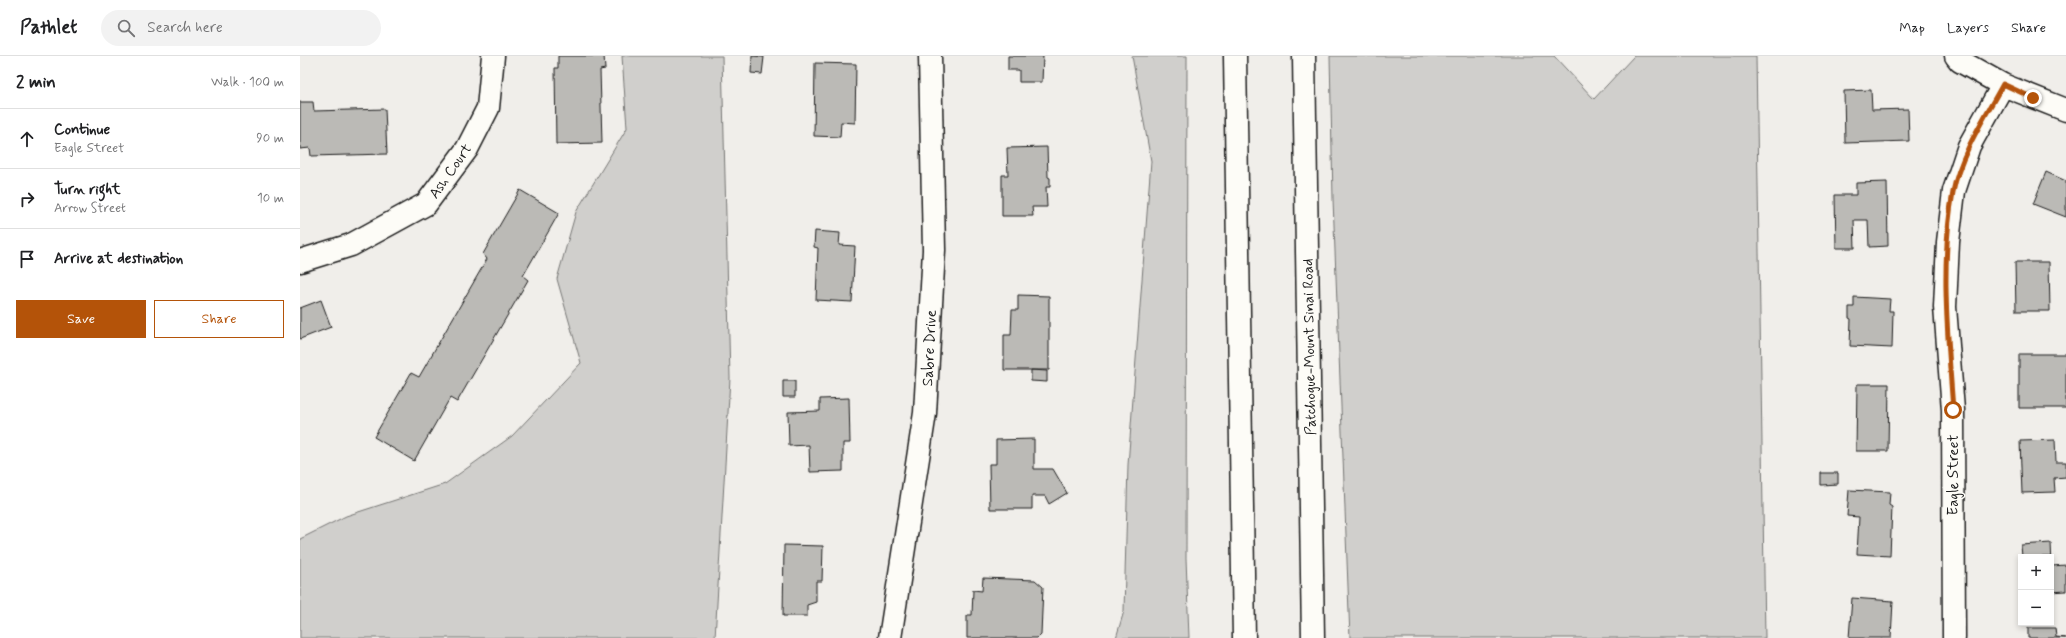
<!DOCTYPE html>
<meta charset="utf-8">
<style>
:root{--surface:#fff;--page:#f2f2f2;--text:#202124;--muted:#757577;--line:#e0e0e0;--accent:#b45309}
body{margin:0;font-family:Mynerve,sans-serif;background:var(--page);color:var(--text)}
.controls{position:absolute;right:12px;bottom:12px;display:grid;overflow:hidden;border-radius:0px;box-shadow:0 2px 6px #0003}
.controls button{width:36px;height:36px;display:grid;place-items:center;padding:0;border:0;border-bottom:1px solid var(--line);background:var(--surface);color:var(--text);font:20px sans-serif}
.stop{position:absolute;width:12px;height:12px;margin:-9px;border:3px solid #b45309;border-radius:50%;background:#fff}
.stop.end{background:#b45309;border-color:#fff;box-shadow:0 1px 4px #0008}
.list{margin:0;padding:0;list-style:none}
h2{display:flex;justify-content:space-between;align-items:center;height:52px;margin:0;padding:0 16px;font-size:17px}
h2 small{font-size:13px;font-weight:400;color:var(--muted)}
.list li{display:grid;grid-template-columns:26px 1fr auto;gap:12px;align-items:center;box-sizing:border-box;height:60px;padding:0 16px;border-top:1px solid var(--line)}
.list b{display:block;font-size:15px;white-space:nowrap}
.list p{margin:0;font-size:13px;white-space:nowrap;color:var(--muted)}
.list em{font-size:13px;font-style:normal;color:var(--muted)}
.actions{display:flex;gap:8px;padding:12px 16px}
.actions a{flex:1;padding:9px 0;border:1px solid var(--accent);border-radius:0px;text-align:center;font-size:14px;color:var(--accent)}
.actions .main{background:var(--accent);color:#fff}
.icon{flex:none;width:22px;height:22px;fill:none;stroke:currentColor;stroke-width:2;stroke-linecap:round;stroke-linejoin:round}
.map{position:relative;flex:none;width:1766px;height:582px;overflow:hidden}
header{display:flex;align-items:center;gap:24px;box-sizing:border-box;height:56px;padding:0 20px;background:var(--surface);border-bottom:1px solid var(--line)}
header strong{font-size:19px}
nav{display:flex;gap:22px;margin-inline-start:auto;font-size:14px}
.search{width:280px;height:36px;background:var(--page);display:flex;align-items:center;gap:10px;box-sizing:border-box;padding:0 14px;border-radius:22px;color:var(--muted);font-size:15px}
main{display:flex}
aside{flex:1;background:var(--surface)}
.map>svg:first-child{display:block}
.green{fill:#d0cfcc;stroke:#767674}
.building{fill:#bbbab6;stroke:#1c1c1c}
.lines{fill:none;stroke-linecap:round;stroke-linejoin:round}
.minor-casing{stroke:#1c1c1c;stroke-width:25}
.trunk-casing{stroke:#1c1c1c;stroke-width:25}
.minor{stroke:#fdfcf7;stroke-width:22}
.trunk{stroke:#fdfcf7;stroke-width:22}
.route{stroke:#b45309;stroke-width:5}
.labels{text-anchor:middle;stroke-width:3;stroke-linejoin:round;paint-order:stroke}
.street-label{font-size:15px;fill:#1c1c1c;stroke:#fdfcf7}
</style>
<header>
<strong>Pathlet</strong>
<div class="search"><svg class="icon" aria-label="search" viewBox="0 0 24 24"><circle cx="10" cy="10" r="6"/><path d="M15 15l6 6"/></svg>Search here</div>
<nav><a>Map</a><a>Layers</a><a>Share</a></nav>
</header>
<main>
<aside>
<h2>2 min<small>Walk · 100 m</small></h2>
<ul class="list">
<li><svg class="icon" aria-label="ahead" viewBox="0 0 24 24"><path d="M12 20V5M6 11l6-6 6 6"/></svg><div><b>Continue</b><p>Eagle Street</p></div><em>90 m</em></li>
<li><svg class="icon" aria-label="right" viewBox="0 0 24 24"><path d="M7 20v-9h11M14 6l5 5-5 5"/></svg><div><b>Turn right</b><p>Arrow Street</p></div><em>10 m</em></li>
<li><svg class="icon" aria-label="arrive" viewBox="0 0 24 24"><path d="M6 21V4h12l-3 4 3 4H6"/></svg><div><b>Arrive at destination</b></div></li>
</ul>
<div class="actions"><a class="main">Save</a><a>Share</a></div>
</aside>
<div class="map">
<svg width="1766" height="582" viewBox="0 0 1766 582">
<rect width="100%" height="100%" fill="#f0eeea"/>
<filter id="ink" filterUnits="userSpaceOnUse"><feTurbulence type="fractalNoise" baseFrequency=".025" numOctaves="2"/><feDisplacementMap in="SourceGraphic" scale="8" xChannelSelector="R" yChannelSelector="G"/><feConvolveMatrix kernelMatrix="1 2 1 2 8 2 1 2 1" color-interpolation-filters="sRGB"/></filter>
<g filter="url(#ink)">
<path class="green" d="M322,0h100l8,322 -15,260h-415v-99l46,-23 99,-32 67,-48 69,-73 -24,-84 19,-67 51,-84z
M832,0h55l-1,502 3,80h-73l8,-27 4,-146 23,-304z
M1030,0h224l40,43 40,-43h122l9,582h-415l-17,-439z"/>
<path class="building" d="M258,0h46l1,13 -5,1 2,73 -46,1 -1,-76h3z
M452,0l12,1 -2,17 -11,-1z
M708,0h35l-1,26h-23v-12h-11z
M515,7l41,1 -1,59 -14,-1 -1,15 -26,-1z
M1571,34l1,20 36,-1 1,32 -64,2 -1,-52z
M0,46h13l1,9 71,-2 2,45 -76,2 -1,-8 -10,1z
M747,91l1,30 2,1v9h-4l1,20h-15l1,9h-31v-41h6l-1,-27z
M1746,116l20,9v36l-33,-13z
M1587,126l1,64 -19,1 -1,-27h-14l1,28h-19l-1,-53h21v-12z
M220,134l39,23 -36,63 5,4 -71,122 -7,-4 -36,63 -40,-24 37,-64 8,4 68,-118 -4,-5z
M515,175l25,2 -1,12 16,1 -3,56 -36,-2 2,-52 -4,-1z
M1715,206h34l1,49h-34z
M718,239l31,1v74h-45v-35h7l1,-25h6z
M1554,241l36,2 -1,12h4l-1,37 -42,-2 1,-27 -2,-1v-11h5z
M21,244l10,27 -31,12v-31z
M1719,298h47v54h-47z
M731,314l16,1v11l-16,-1z
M483,325h12v16h-12z
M1557,328h32l-1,67h-32z
M549,342l1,45h-7v28l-33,1 -1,-27 -20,1 -1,-34 32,-1v-12z
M734,383v30h19l14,24 -18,11 -4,-8h-13v13h-42l-1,-45h7v-24z
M1755,384l1,22h10v15l-12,1 1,14 -33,1 -2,-52z
M1521,417h17v11l-17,1z
M1549,434l41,2 -1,13 3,2 -2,49 -33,-2 2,-37 -12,-1z
M1751,487l1,23 14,-1v26l-15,1v-35h-29l-1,-12z
M484,489l39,1 -1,35h-6v21l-9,3v11h-24z
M683,522l52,2 8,7 -2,47 -4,4h-70v-23h5l1,-25 9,1z
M1552,542l41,3 -2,37h-42z
M1728,572h27l1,9 10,1h-38z"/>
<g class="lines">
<g class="minor-casing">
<path id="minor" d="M1656,0l4,5 43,24 63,25
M0,205l51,-16 75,-41 41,-55 21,-41 5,-52
M590,582l35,-225 9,-163 -4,-194
M1654,582l-1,-228 -8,-103 3,-65 6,-51 15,-45 34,-61"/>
</g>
<g class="trunk-casing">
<path id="trunk" d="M935,0l9,582
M1004,0l9,582"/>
</g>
<use href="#minor" class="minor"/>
<use href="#trunk" class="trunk"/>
</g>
</g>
<g class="lines" filter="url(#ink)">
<path class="route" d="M1653,354c-5,-72 -13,-146 0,-218 7,-37 32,-75 50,-108l30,14"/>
</g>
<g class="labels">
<g class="street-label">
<text transform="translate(150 115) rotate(-55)" y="5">Ash Court</text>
<text transform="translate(1009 291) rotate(-91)" y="5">Patchogue-Mount Sinai Road</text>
<text transform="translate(629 292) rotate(-87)" y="5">Sabre Drive</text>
<text transform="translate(1653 419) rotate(-90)" y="5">Eagle Street</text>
</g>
</g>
</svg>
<div class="controls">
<button>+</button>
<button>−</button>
</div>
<div class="stop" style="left:1653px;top:354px"></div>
<div class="stop end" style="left:1733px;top:42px"></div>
</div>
</main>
